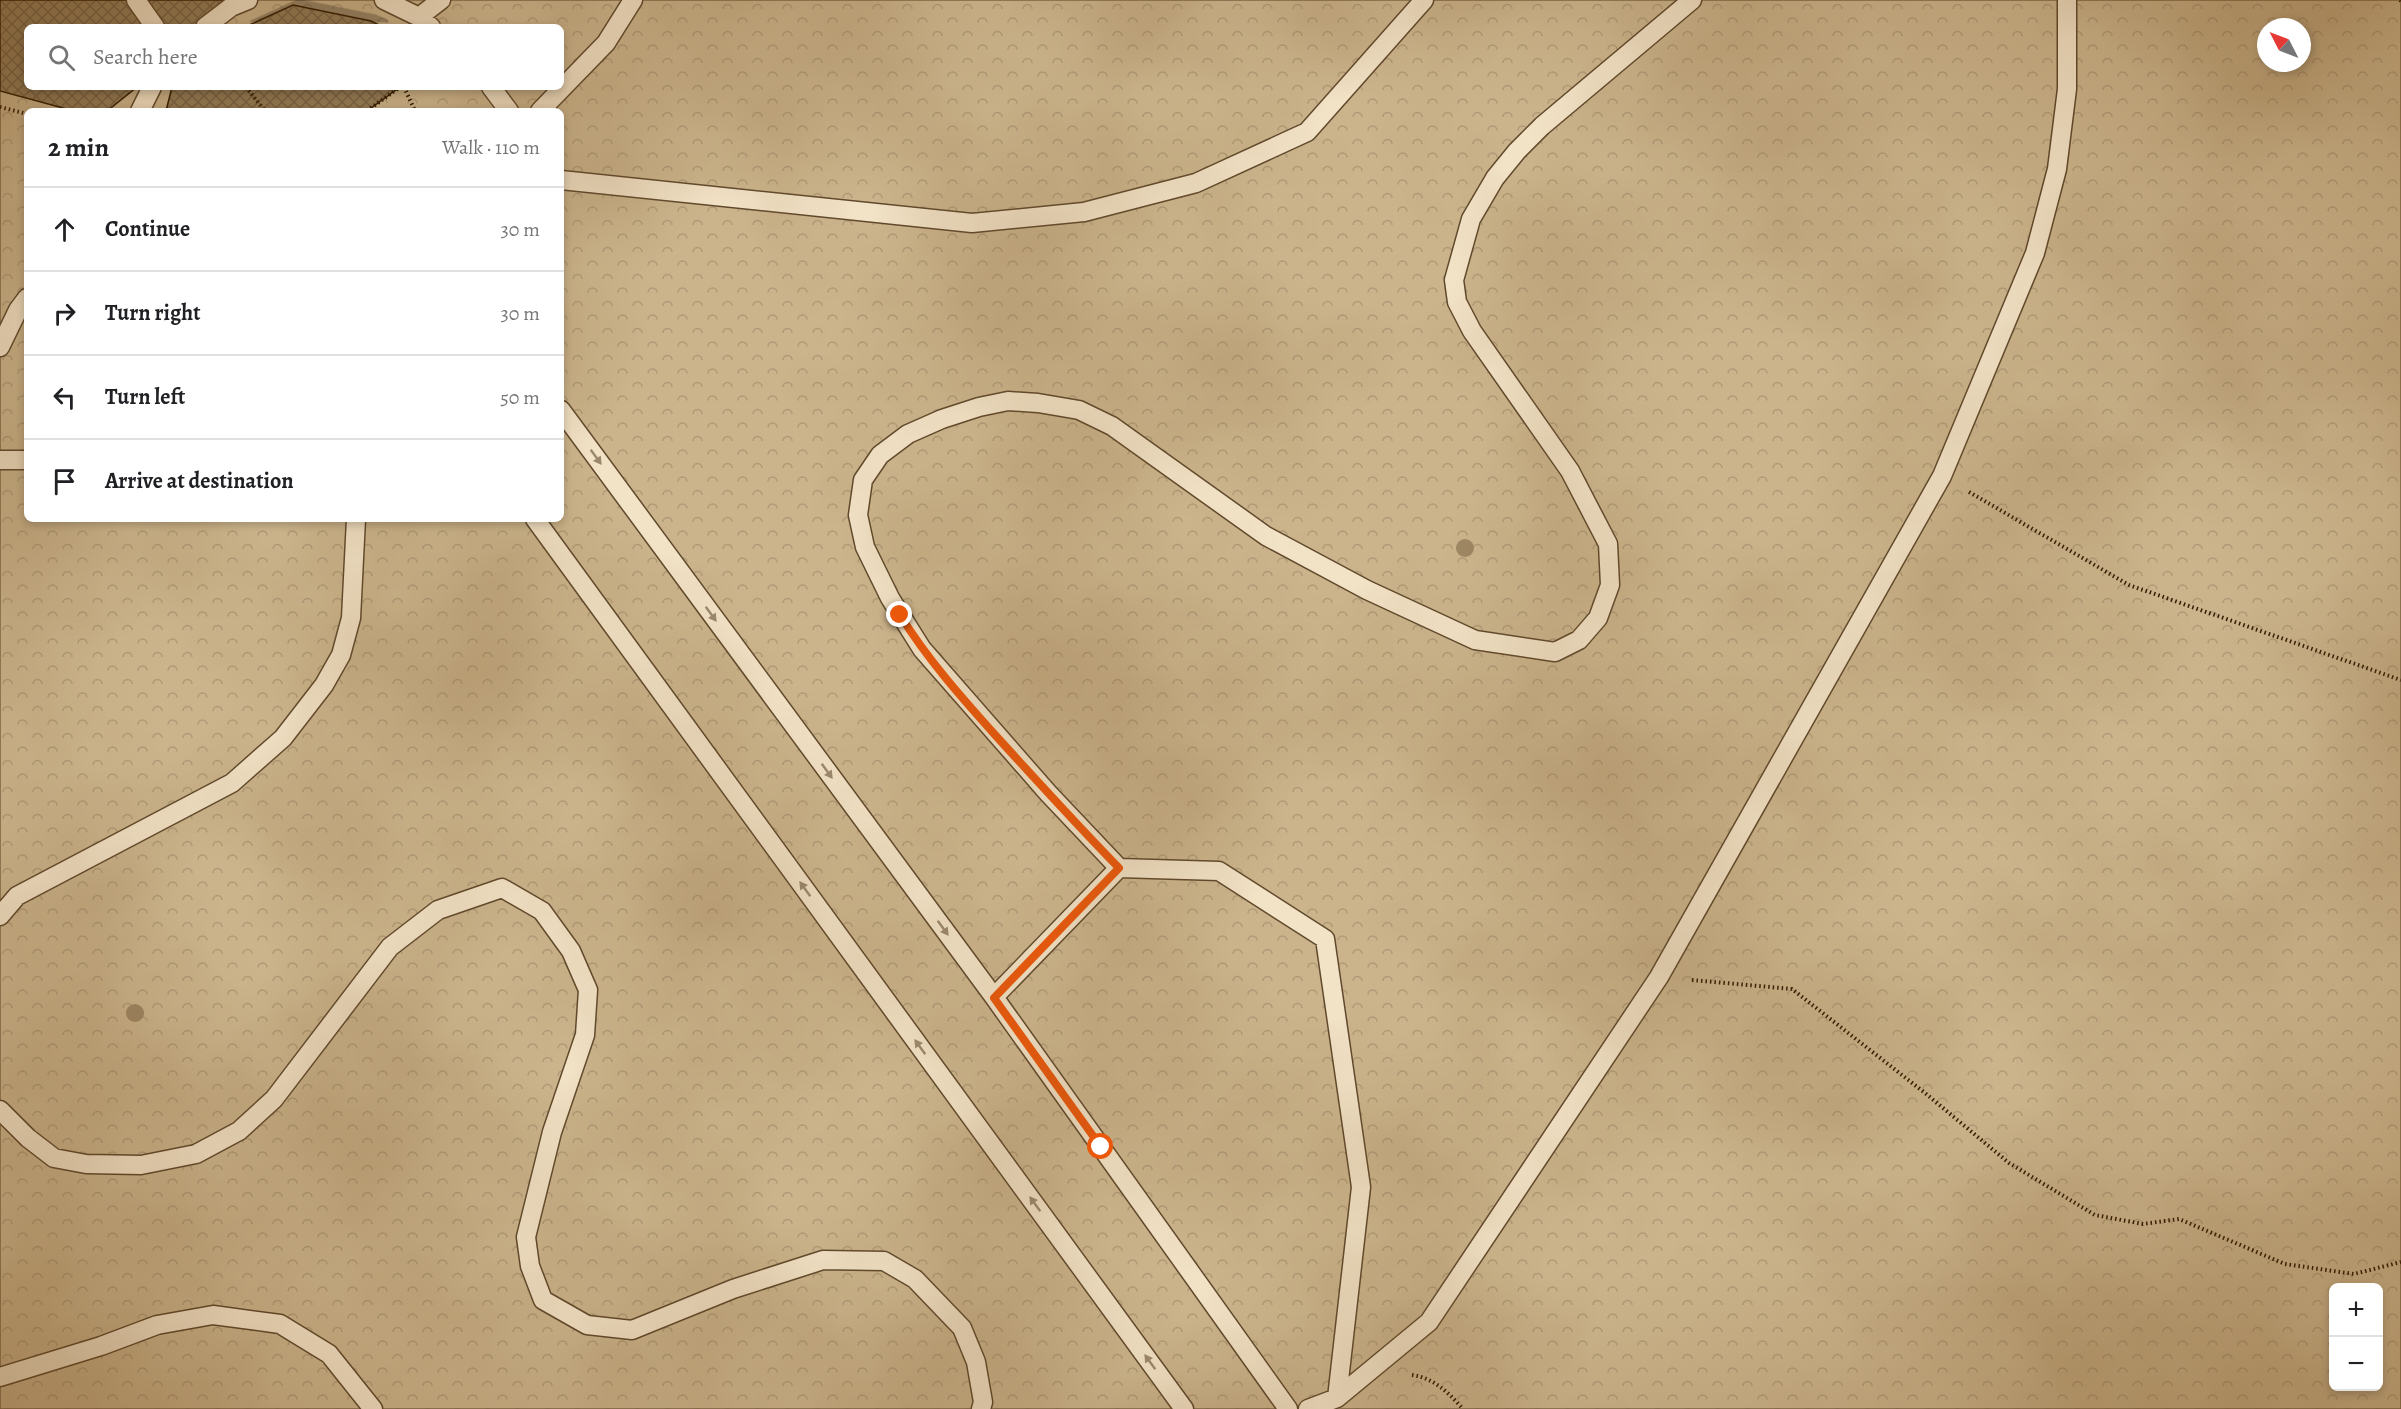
<!DOCTYPE html>
<meta charset="utf-8">
<style>
:root{--surface:#fff;--page:#f2f2f2;--text:#202124;--muted:#757577;--line:#e0e0e0}
body{margin:0;font-family:Alegreya,serif;background:var(--page);color:var(--text)}
.controls{position:absolute;right:18px;bottom:18px;display:grid;overflow:hidden;border-radius:9px;box-shadow:0 3px 9px #0003}
.controls button{width:54px;height:54px;display:grid;place-items:center;padding:0;border:0;border-bottom:2px solid var(--line);background:var(--surface);color:var(--text);font:30px sans-serif}
.compass{position:absolute;left:2257px;top:18px;width:54px;height:54px;border-radius:50%;background:var(--surface);box-shadow:0 3px 9px #0003;rotate:312deg}
.stop{position:absolute;width:18px;height:18px;margin:-14px;border:4px solid #ea580c;border-radius:50%;background:#fff}
.stop.end{background:#ea580c;border-color:#fff;box-shadow:0 2px 6px #0008}
.list{margin:0;padding:0;list-style:none}
h2{display:flex;justify-content:space-between;align-items:center;height:78px;margin:0;padding:0 24px;font-size:26px}
h2 small{font-size:20px;font-weight:400;color:var(--muted)}
.list li{display:grid;grid-template-columns:39px 1fr auto;gap:18px;align-items:center;box-sizing:border-box;height:84px;padding:0 24px;border-top:2px solid var(--line)}
.list b{display:block;font-size:22px;white-space:nowrap}
.list em{font-size:20px;font-style:normal;color:var(--muted)}
.icon{flex:none;width:33px;height:33px;fill:none;stroke:currentColor;stroke-width:2;stroke-linecap:round;stroke-linejoin:round}
.map{position:relative;flex:none;width:2401px;height:1409px;overflow:hidden}
.search{position:absolute;background:var(--surface);box-shadow:0 3px 9px #0003;left:24px;top:24px;width:540px;height:66px;display:flex;align-items:center;gap:15px;box-sizing:border-box;padding:0 21px;border-radius:9px;color:var(--muted);font-size:22px}
.panel{position:absolute;background:var(--surface);box-shadow:0 3px 9px #0003;left:24px;top:108px;width:540px;height:414px;border-radius:9px}
.map>svg:first-child{display:block}
.forest{fill:url(#forest-crowns);stroke:#7e6847;stroke-width:1.5;fill-rule:evenodd}
.building{fill:url(#building-cross-hatch);stroke:#311b02;stroke-width:1.5;filter:url(#shadow)}
.lines{fill:none;stroke-linecap:round;stroke-linejoin:round}
.lane-casing{stroke:#60492c;stroke-width:21}
.path{stroke:#311b02;stroke-width:4;stroke-dasharray:1.5 3;stroke-linecap:butt}
.lane{stroke:#f2e2c6;stroke-width:18}
.tree{fill:#9e8763}
.oneway{fill:#9b886e}
.route{stroke:#ea580c;stroke-width:8}
</style>
<div class="map">
<svg width="2401" height="1409" viewBox="0 0 2401 1409">
<defs>
<pattern id="forest-crowns" width="20" height="18" patternUnits="userSpaceOnUse" patternTransform="scale(1.5)"><rect width="20" height="18" fill="#cbb48c"/><path d="M2 6a3 3 0 1 1 6 0M12 15a3 3 0 1 1 6 0" fill="none" stroke="#af9a77"/></pattern>
<pattern id="building-cross-hatch" width="8" height="8" patternUnits="userSpaceOnUse" patternTransform="scale(1.5)"><rect width="8" height="8" fill="#927b58"/><path d="M0 0l8 8M0 8l8-8" fill="none" stroke="#786447"/></pattern>
<filter id="shadow"><feDropShadow dx="5.5" dy="-5.5" stdDeviation="0" flood-color="#0004"/></filter>
</defs>
<rect width="100%" height="100%" fill="#ebd3a8"/>
<filter id="stains"><feTurbulence type="fractalNoise" baseFrequency=".00333" numOctaves="4"/><feColorMatrix values="0 0 0 0 .2 0 0 0 0 .09 0 0 0 0 .02 0 0 0 .5 -.17"/></filter>
<radialGradient id="worn" r=".72"><stop offset=".6" stop-color="#630" stop-opacity="0"/><stop offset="1" stop-color="#630" stop-opacity=".3"/></radialGradient>
<path class="forest" d="M0,0h2401v1409h-2401zM27,27h534v60h-534zM2266,27h36v36h-36zM27,111h534v408h-534zM2334,1288h44v98h-44z"/>
<path class="building" d="M0,0h248l-34,27h-187v60h110l-30,24h-33l-74,-20z
M293,5l78,16 12,6h-138z
M172,87h228l-33,24h-201z"/>
<g class="lines">
<g class="lane-casing">
<path id="lane" d="M136,0l19,27
M384,0l35,17 12,10
M419,17l22,-17
M205,27l26,-20 17,-7
M491,87l18,24
M140,111l12,-24
M540,111l66,-68 27,-43
M561,180l411,43 112,-11 112,-29 111,-51 117,-132
M0,347l18,-37 9,-12
M561,410l433,587 294,412
M0,460h27
M535,519l649,890
M0,916l17,-20 215,-113 51,-45 41,-53 17,-30 10,-37 5,-99
M994,997l125,-129
M0,1110l28,28 26,20 32,6 55,1 55,-11 43,-23 35,-32 116,-152 48,-37 64,-22 40,23 29,40 17,39 -3,45 -33,97 -26,105 4,29 13,34 44,25 45,5 101,-41 90,-29 61,1 31,18 47,49 14,34 7,40 -2,7
M0,1377l101,-31 56,-21 56,-10 67,9 49,30 44,55
M1337,1398l24,-211 -36,-248 -106,-68 -100,-3 -71,-75 -126,-144 -32,-51 -25,-51 -7,-32 5,-35 17,-25 28,-21 34,-15 37,-12 29,-6 30,2 41,7 33,16 154,110 101,54 108,50 80,12 24,-12 19,-22 12,-33 -2,-41 -38,-73 -98,-140 -15,-29 -3,-22 17,-61 24,-41 22,-27 25,-25 150,-126
M1308,1409l29,-11 92,-76 230,-345 283,-501 93,-223 22,-84 10,-80v-89"/>
</g>
<path class="path" d="M2400,0l1,1
M246,87l19,24
M404,87l11,24
M0,107l27,7
M367,111l33,-24
M1969,492l160,93 272,95
M1692,980l100,9 133,104 84,70 86,52 48,9 36,-5 106,45 69,10 47,-12
M1412,1375c22,3 37,18 51,34"/>
<use href="#lane" class="lane"/>
</g>
<g class="tree">
<circle cx="1465" cy="548" r="9"/>
<circle cx="135" cy="1013" r="9"/>
</g>
<defs><path id="oneway-solid" d="M-6-.8H1V-3.2L6.5 0L1 3.2V.8H-6Z" transform="scale(1.5)"/></defs>
<g class="oneway">
<use href="#oneway-solid" transform="translate(596 457) rotate(54)"/>
<use href="#oneway-solid" transform="translate(711 614) rotate(54)"/>
<use href="#oneway-solid" transform="translate(827 771) rotate(54)"/>
<use href="#oneway-solid" transform="translate(805 889) rotate(-126)"/>
<use href="#oneway-solid" transform="translate(943 928) rotate(54)"/>
<use href="#oneway-solid" transform="translate(920 1047) rotate(-126)"/>
<use href="#oneway-solid" transform="translate(1035 1204) rotate(-126)"/>
<use href="#oneway-solid" transform="translate(1150 1362) rotate(-126)"/>
</g>
<g class="lines">
<path class="route" d="M900,615c28,45 62,83 97,122 40,44 80,88 122,131l-125,130 107,149"/>
</g>
<rect width="100%" height="100%" filter="url(#stains)"/>
<rect width="100%" height="100%" fill="url(#worn)"/>
</svg>
<div class="controls">
<button>+</button>
<button>−</button>
</div>
<svg class="compass" viewBox="-18 -18 36 36"><path d="M0-13l5 13h-10z" fill="#e53935"/><path d="M0 13l5-13h-10z" fill="#757577"/></svg>
<div class="stop" style="left:1101px;top:1147px"></div>
<div class="stop end" style="left:900px;top:615px"></div>
<div class="search"><svg class="icon" aria-label="search" viewBox="0 0 24 24"><circle cx="10" cy="10" r="6"/><path d="M15 15l6 6"/></svg>Search here</div>
<section class="panel">
<h2>2 min<small>Walk · 110 m</small></h2>
<ul class="list">
<li><svg class="icon" aria-label="ahead" viewBox="0 0 24 24"><path d="M12 20V5M6 11l6-6 6 6"/></svg><div><b>Continue</b></div><em>30 m</em></li>
<li><svg class="icon" aria-label="right" viewBox="0 0 24 24"><path d="M7 20v-9h11M14 6l5 5-5 5"/></svg><div><b>Turn right</b></div><em>30 m</em></li>
<li><svg class="icon" aria-label="left" viewBox="0 0 24 24"><path d="M17 20v-9H6M10 6l-5 5 5 5"/></svg><div><b>Turn left</b></div><em>50 m</em></li>
<li><svg class="icon" aria-label="arrive" viewBox="0 0 24 24"><path d="M6 21V4h12l-3 4 3 4H6"/></svg><div><b>Arrive at destination</b></div></li>
</ul>
</section>
</div>
